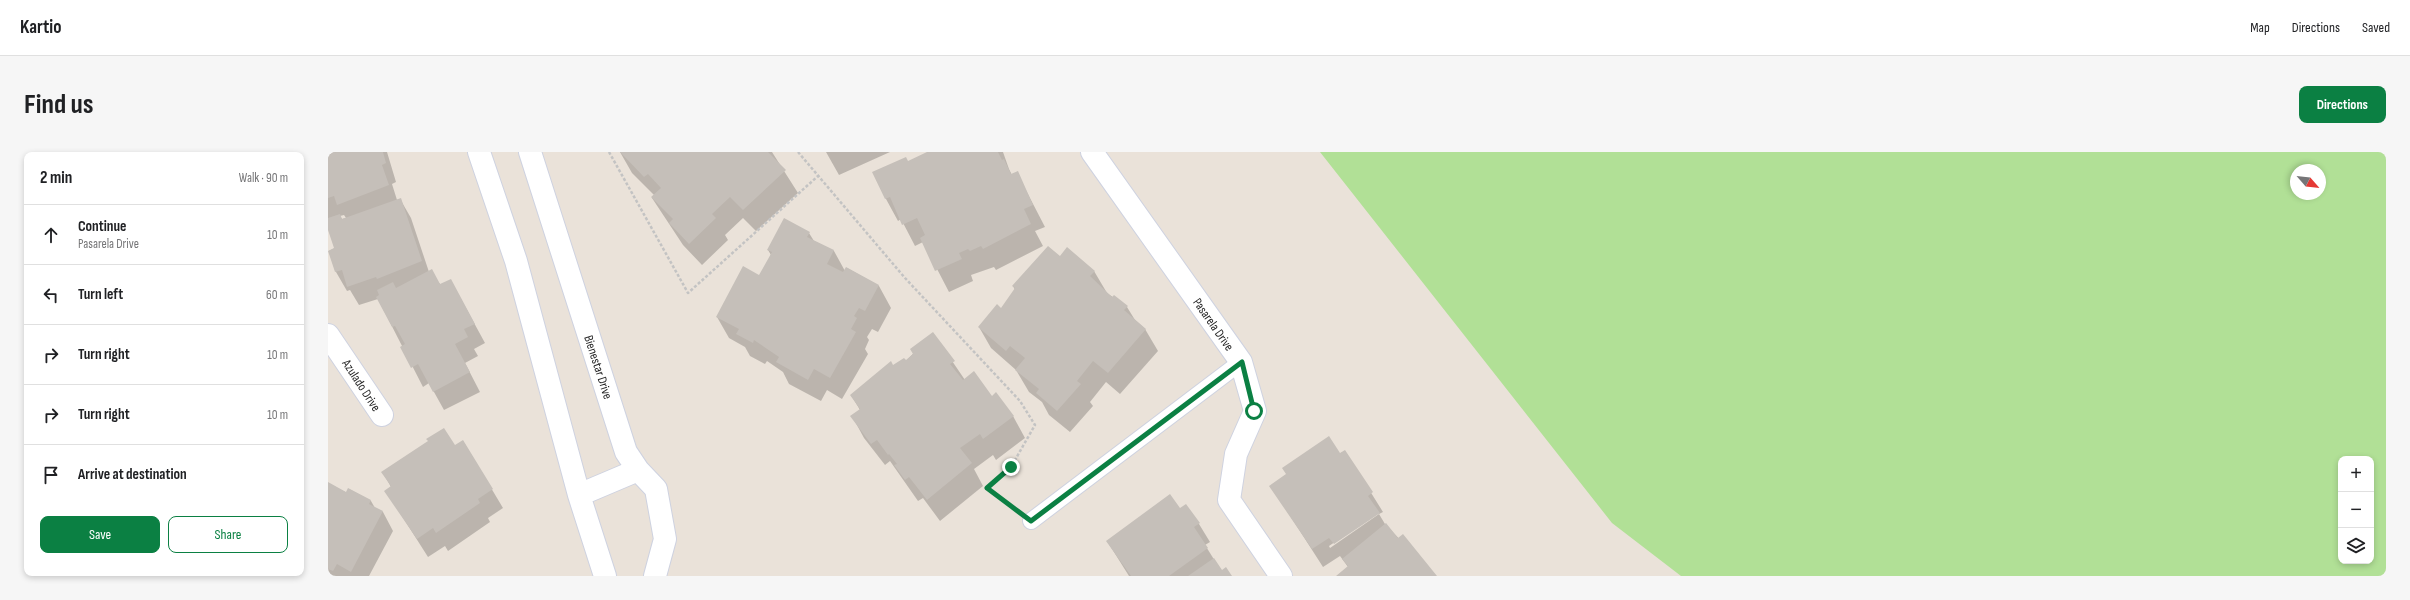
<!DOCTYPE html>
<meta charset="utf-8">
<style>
:root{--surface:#fff;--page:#f6f6f6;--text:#202124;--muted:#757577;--line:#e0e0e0;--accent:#0b8043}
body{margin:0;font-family:"Sofia Sans Condensed",sans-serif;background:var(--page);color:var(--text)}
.controls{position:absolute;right:12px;bottom:12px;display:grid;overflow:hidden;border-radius:8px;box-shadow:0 2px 6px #0003}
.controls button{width:36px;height:36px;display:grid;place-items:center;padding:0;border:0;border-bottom:1px solid var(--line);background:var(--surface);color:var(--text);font:20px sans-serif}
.compass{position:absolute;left:1962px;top:12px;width:36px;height:36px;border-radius:50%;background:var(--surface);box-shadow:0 2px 6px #0003;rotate:118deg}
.stop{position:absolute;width:12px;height:12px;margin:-9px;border:3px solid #0b8043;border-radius:50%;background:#fff}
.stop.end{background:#0b8043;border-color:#fff;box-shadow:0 1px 4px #0008}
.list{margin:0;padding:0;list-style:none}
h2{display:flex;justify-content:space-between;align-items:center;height:52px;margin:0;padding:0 16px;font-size:17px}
h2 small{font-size:13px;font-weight:400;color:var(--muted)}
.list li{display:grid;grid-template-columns:26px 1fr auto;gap:12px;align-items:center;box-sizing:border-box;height:60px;padding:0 16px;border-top:1px solid var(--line)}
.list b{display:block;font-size:15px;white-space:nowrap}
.list p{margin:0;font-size:13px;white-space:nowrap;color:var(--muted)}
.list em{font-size:13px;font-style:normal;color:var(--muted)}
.actions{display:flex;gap:8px;padding:12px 16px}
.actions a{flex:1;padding:9px 0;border:1px solid var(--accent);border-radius:8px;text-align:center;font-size:14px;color:var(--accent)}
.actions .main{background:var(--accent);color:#fff}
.icon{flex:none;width:22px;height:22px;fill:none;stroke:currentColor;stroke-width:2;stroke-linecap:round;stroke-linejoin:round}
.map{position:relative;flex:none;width:2058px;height:424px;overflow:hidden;border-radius:8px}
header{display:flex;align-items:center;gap:24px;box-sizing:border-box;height:56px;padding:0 20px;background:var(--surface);border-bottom:1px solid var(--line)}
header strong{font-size:19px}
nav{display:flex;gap:22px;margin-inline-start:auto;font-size:14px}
.intro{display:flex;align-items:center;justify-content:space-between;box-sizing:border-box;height:96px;padding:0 24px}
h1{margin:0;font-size:28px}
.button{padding:10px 18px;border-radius:8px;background:var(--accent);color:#fff;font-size:14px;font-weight:700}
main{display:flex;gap:24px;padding:0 24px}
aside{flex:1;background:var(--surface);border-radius:8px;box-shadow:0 2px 6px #0003}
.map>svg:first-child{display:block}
.green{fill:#b1e096;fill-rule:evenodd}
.shadow{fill:#0003;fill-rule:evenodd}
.building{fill:#c5bfb9}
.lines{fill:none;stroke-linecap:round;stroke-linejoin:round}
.lane-casing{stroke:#ced2e0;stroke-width:18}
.street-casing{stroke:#ced2e0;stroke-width:24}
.path{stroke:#c3c3c3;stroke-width:2.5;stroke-dasharray:3 2;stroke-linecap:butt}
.lane{stroke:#fff;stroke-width:16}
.street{stroke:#fff;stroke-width:22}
.route{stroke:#0b8043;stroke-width:5}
.labels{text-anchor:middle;stroke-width:3.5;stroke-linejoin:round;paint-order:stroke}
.street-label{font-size:13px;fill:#272727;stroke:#fff}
</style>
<header>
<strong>Kartio</strong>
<nav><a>Map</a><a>Directions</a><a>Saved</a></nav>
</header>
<div class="intro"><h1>Find us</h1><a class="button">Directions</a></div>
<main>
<aside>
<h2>2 min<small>Walk · 90 m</small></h2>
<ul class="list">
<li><svg class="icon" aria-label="ahead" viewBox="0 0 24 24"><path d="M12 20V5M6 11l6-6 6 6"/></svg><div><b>Continue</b><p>Pasarela Drive</p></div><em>10 m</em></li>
<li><svg class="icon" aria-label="left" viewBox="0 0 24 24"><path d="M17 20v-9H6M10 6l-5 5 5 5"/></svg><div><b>Turn left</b></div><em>60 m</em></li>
<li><svg class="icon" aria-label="right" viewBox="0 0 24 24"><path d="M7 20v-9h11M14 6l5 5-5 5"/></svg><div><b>Turn right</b></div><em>10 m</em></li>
<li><svg class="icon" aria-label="right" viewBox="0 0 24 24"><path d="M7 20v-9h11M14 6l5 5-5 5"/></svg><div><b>Turn right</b></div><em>10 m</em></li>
<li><svg class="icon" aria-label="arrive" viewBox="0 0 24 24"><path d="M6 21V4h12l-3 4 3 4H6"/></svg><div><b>Arrive at destination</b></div></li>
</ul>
<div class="actions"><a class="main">Save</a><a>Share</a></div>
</aside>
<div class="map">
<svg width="2058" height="424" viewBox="0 0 2058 424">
<rect width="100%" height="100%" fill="#eae2d9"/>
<path class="green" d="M992,0h1066v424h-705l-69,-53zM1968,18h24v24h-24zM2013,307h30v102h-30z"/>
<path class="shadow" d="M0,0h59l9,30 -4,2 5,16 3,-1 11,19 18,54 12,13 20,14 24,44 -11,6 4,7 -13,7 15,29 -36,18 -15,-27 -6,4 -45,-88 -19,6 -9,-15 -3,1 -11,-19 -7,-21 6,-3 -7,-26zM16,63l2,3 -4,1 -2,-3z
M292,0h152l26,41 -42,38 -13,-13 -18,17 3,5 -26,25 -19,-20 -31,-47 2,-3 -22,-22z
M498,0h64l-51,23z
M602,0h73l6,17 3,6 5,-2 28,54 -10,4 8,15 -47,24 -2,-3 -23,8 2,6 -24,11 -26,-50 -8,4 -14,-27 -3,2 -12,-22 -12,-26 34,-11z
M481,81l5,8 20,10 11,20 2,-3 32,18 12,22 -13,24 -6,-3 -5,8 2,3 -4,9 3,5 -26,45 -15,-9 -6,11 -32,-17 -6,-12 -16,-11 -2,3 -15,-8 -5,-9 -16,-9 -12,-21 43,-41 11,-21 -3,-5z
M732,105l34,14 13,22 20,14 8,13 10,9 13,22 -38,43 -14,-12 -16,20 3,4 -23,26 -21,-17 -7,-13 -13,-10 -13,-22 -25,-22 -12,-21 22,-17 14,-20 -2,-4z
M605,181l32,47 27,18 21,18 12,22 -29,22 -3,-5 -19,14 9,17 -43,35 -17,-23 -5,3 -28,-40 -5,4 -21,-27 -12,-22 8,-6 -9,-15 55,-34z
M135,289l40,67 -15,10 2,4 -42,29 -3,-5 -17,11 -42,-66 5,-4 -8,-14 72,-27z
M1017,299l38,61 -4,2 6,10 50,52h-97l10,-9 -8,-11 -17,11 -52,-81zM1051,360v2l-49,34 -1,-2z
M0,331l19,10 2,-4 22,12 4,7 8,4 10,19 -24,45h-41z
M852,358l19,14 11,18 -5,3 10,16 7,10 9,5h-102l-22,-35z"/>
<path class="building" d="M0,0h55l3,11 -4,2 7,20 -52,20 -3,-9 -6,2z
M292,0h148l18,18 -43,40 -13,-13 -18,17 4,4 -27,26 -20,-21 4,-4 -22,-22 10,-9 -13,-14 -4,3z
M599,0h71l4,8 2,-1 7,15 7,-3 15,34 -9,4 7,15 -48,25 -2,-3 -11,5 -2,-2 -9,4 3,6 -27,12 -15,-33 5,-3 -8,-17 -15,7 -12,-28 -5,2 -13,-27 34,-15 2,4z
M73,46l21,63 -45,18 -1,-2 -29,10 -5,-17 -7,2 -7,-21 6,-3 -6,-18v-12l12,-4 2,5z
M456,66l26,14 -3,5 27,13 -7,14 16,8 3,-5 33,18 -14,26 -6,-3 -5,8 3,2 -6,11 5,3 -26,46 -16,-9 -6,11 -32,-18 3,-5 -25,-17 -1,3 -17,-9 3,-5 -23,-12 27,-51 16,9 13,-23 -5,-2z
M720,94l12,10 7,-9 28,24 -5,5 22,21 2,-2 14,11 -4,4 22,19 -38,44 -15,-12 -16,20 4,3 -24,27 -21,-18 3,-4 -24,-19 10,-12 -15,-12 -4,5 -28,-24 19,-23 4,4 14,-20 -3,-2z
M104,117l8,15 11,-5 24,45 -11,5 4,8 -13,7 15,28 -37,20 -15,-28 -7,4 -11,-21 5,-3 -10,-18 -3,1 -16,-30 3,-2 -2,-5 16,-8 3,6z
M605,180l22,29 -5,3 13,16 11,-9 18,25 4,-4 18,24 -31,23 -3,-5 -20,14 12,15 -45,37 -18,-23 -4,3 -11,-15 3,-1 -8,-10 -1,1 -11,-15 -6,4 -21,-28 10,-7 -10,-14 41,-34 2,4 11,-7 2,2 7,-6 -3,-5z
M116,276l11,17 8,-5 30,49 -15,10 2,4 -44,30 -3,-5 -16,11 -33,-48 7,-5 -10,-14 47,-31 -2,-2z
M1001,284l11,17 5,-3 28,42 -5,4 12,17 -46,31 -5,-6 -17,11 -43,-63 17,-12 -4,-6z
M0,330l18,10 2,-4 23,12 -2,4 14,7 -32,61 -14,-8 -4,7 -5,-2z
M842,342l10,14 6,-4 14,19 -6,4 14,21 -39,28h-38l-25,-35z
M1058,371l12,15 5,-4 34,42h-101l12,-10 -6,-7z
M886,406l8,12 4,-3 6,9h-44z"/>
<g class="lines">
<g class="lane-casing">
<path id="lane" d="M703,369l210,-159"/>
</g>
<g class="street-casing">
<path id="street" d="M151,0l37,109 63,234 26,81
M202,0l96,300 12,18 18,19 9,50 -10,37
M764,0l149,210 14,49 -19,43 -7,46 52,76
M0,183l54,80
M251,343l59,-25"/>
</g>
<path class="path" d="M281,0l79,141 130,-117
M470,0l107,126 115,123 15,24 -24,42 -24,21 26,19"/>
<use href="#lane" class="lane"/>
<use href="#street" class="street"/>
</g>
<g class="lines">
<path class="route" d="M683,315l-24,21 44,33 211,-159 12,49"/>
</g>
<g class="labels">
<g class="street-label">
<text transform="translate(886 172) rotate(55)" y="5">Pasarela Drive</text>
<text transform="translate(271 215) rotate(72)" y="5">Bienestar Drive</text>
<text transform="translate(34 233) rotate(57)" y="5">Azulado Drive</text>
</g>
</g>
</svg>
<div class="controls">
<button>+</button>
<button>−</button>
<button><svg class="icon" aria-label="layers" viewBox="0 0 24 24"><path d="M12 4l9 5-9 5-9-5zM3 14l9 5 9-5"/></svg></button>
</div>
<svg class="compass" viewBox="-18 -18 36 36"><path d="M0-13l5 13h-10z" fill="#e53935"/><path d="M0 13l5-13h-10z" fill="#757577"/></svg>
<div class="stop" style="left:926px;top:259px"></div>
<div class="stop end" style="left:683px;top:315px"></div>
</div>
</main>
